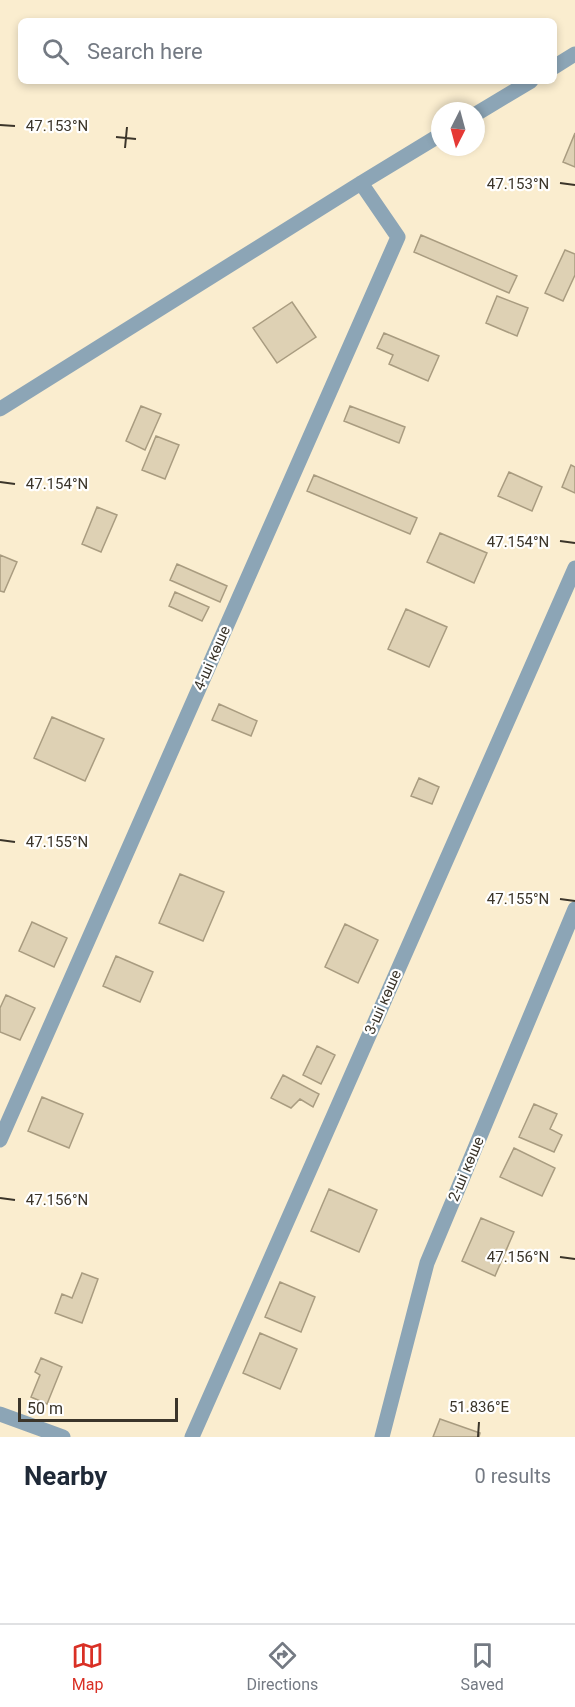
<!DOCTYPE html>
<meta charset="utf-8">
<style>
:root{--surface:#fff;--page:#f2f2f3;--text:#1f2937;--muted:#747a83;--line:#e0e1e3;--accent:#d93025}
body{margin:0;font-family:Roboto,sans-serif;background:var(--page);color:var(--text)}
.compass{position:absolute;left:431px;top:102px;width:54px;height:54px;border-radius:50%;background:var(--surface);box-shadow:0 3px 9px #0003;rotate:186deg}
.scale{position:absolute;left:18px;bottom:15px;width:160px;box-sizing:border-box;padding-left:6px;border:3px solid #3b352a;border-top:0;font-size:16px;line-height:21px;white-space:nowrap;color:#3b352a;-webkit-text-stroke:4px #fff;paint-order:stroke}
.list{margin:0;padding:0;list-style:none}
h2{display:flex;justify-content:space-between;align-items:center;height:78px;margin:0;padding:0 24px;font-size:26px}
h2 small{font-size:20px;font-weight:400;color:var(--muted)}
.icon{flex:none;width:33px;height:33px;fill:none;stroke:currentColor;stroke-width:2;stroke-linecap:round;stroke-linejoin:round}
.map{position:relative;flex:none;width:575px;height:1437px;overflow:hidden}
.search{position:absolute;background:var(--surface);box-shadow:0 3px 9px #0003;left:18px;right:18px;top:18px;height:66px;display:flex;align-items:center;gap:15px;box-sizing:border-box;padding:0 21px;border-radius:9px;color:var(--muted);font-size:22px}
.sheet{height:186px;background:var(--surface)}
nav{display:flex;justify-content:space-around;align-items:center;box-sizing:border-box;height:84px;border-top:2px solid var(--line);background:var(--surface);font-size:16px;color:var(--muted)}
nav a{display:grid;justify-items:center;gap:3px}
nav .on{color:var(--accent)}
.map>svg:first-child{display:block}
.building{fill:#ded1b4;stroke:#a99c80;stroke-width:1.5}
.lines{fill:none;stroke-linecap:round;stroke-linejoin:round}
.minor{stroke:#8ca5b6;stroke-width:15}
.ticks{fill:none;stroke:#3b352a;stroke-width:2}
.labels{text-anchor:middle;stroke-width:4.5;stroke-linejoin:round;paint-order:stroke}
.street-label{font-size:15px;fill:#3b352a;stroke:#fff}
.ticks-label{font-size:15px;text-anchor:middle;fill:#3b352a;stroke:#fff;stroke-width:4.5;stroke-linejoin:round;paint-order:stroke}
</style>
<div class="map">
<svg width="575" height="1437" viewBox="0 0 575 1437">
<rect width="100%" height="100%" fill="#faedcf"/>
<path class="building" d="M575,133v34l-12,-5z
M421,235l96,41 -8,17 -95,-41z
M565,250l10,4v21l-12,26 -18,-8z
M497,296l31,12 -11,28 -31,-13z
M292,302l24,35 -39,26 -24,-35z
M384,333l55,23 -11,25 -39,-17 4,-9 -16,-7z
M141,406l20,8 -16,36 -19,-9z
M350,406l55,21 -6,16 -55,-22z
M156,436l23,9 -14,34 -23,-9z
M571,465l4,2v26l-13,-6z
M509,472l33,15 -10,24 -34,-15z
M314,475l103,43 -7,16 -103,-43z
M97,507l20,8 -16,37 -19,-8z
M440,533l47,20 -13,30 -47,-21z
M0,555l17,7 -13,30 -4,-1z
M177,564l50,22 -7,16 -50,-22z
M175,592l34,15 -7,14 -33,-15z
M406,609l41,18 -18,40 -41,-18z
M219,704l38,17 -6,15 -39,-16z
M52,717l52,22 -19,42 -51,-23z
M419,778l20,9 -7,17 -21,-8z
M180,874l44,18 -21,49 -44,-18z
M32,922l35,16 -13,29 -35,-16z
M345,924l33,16 -20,43 -33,-16z
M116,956l37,16 -13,30 -37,-16z
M6,995l29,13 -15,32 -20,-8v-24z
M317,1046l18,9 -14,29 -18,-9z
M283,1075l36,19 -6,13 -13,-8 -9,9 -20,-10z
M42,1097l41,17 -14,34 -41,-17z
M534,1104l23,10 -7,15 12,6 -8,17 -35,-15z
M514,1148l41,20 -13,28 -42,-19z
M329,1189l48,21 -18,42 -48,-21z
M481,1218l33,14 -19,44 -33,-15z
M82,1273l16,6 -16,44 -27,-10 7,-19 10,4z
M280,1282l35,15 -14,35 -36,-15z
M260,1333l37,16 -17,40 -37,-16z
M41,1358l21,9 -15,37 -16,-7 9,-22 -5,-3z
M440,1419l40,14 -1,4h-46z"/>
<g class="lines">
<path class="minor" d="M554,67l21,-13
M476,114l55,-33
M0,409l361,-226 79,-48
M0,1140l398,-903 -37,-54
M0,1414l63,23
M192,1437l383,-869
M382,1437l45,-174 148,-354"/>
</g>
<path class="ticks" d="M0,125l15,1M116,137l20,2M125,148l2,-21M560,183l15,2M0,482l15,2M560,541l15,2M0,840l15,2M560,899l15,2M0,1198l15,2M560,1257l15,2M478,1437l1,-15"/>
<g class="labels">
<g class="street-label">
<text transform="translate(212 658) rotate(-66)" y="5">4-шi көше</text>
<text transform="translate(383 1002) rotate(-66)" y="5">3-шi көше</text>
<text transform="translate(466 1169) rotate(-67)" y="5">2-ші көше</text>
</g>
</g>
<g class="ticks-label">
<text x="57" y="131">47.153°N</text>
<text x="518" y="189">47.153°N</text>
<text x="57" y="489">47.154°N</text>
<text x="518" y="547">47.154°N</text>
<text x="57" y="847">47.155°N</text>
<text x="518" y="904">47.155°N</text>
<text x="57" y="1205">47.156°N</text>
<text x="518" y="1262">47.156°N</text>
<text x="479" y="1412">51.836°E</text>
</g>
</svg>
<svg class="compass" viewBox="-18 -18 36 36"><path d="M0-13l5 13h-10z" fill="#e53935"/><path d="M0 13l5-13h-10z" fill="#747a83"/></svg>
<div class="scale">50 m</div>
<div class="search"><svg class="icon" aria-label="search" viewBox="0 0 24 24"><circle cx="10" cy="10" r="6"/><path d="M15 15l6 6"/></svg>Search here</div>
</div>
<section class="sheet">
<h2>Nearby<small>0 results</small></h2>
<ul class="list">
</ul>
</section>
<nav>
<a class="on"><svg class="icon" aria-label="map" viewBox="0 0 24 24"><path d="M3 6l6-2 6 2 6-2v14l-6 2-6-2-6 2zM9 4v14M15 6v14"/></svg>Map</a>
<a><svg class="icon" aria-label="directions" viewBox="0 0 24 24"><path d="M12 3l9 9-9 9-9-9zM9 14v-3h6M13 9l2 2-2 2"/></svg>Directions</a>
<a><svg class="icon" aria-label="saved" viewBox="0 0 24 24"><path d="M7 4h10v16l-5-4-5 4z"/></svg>Saved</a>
</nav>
